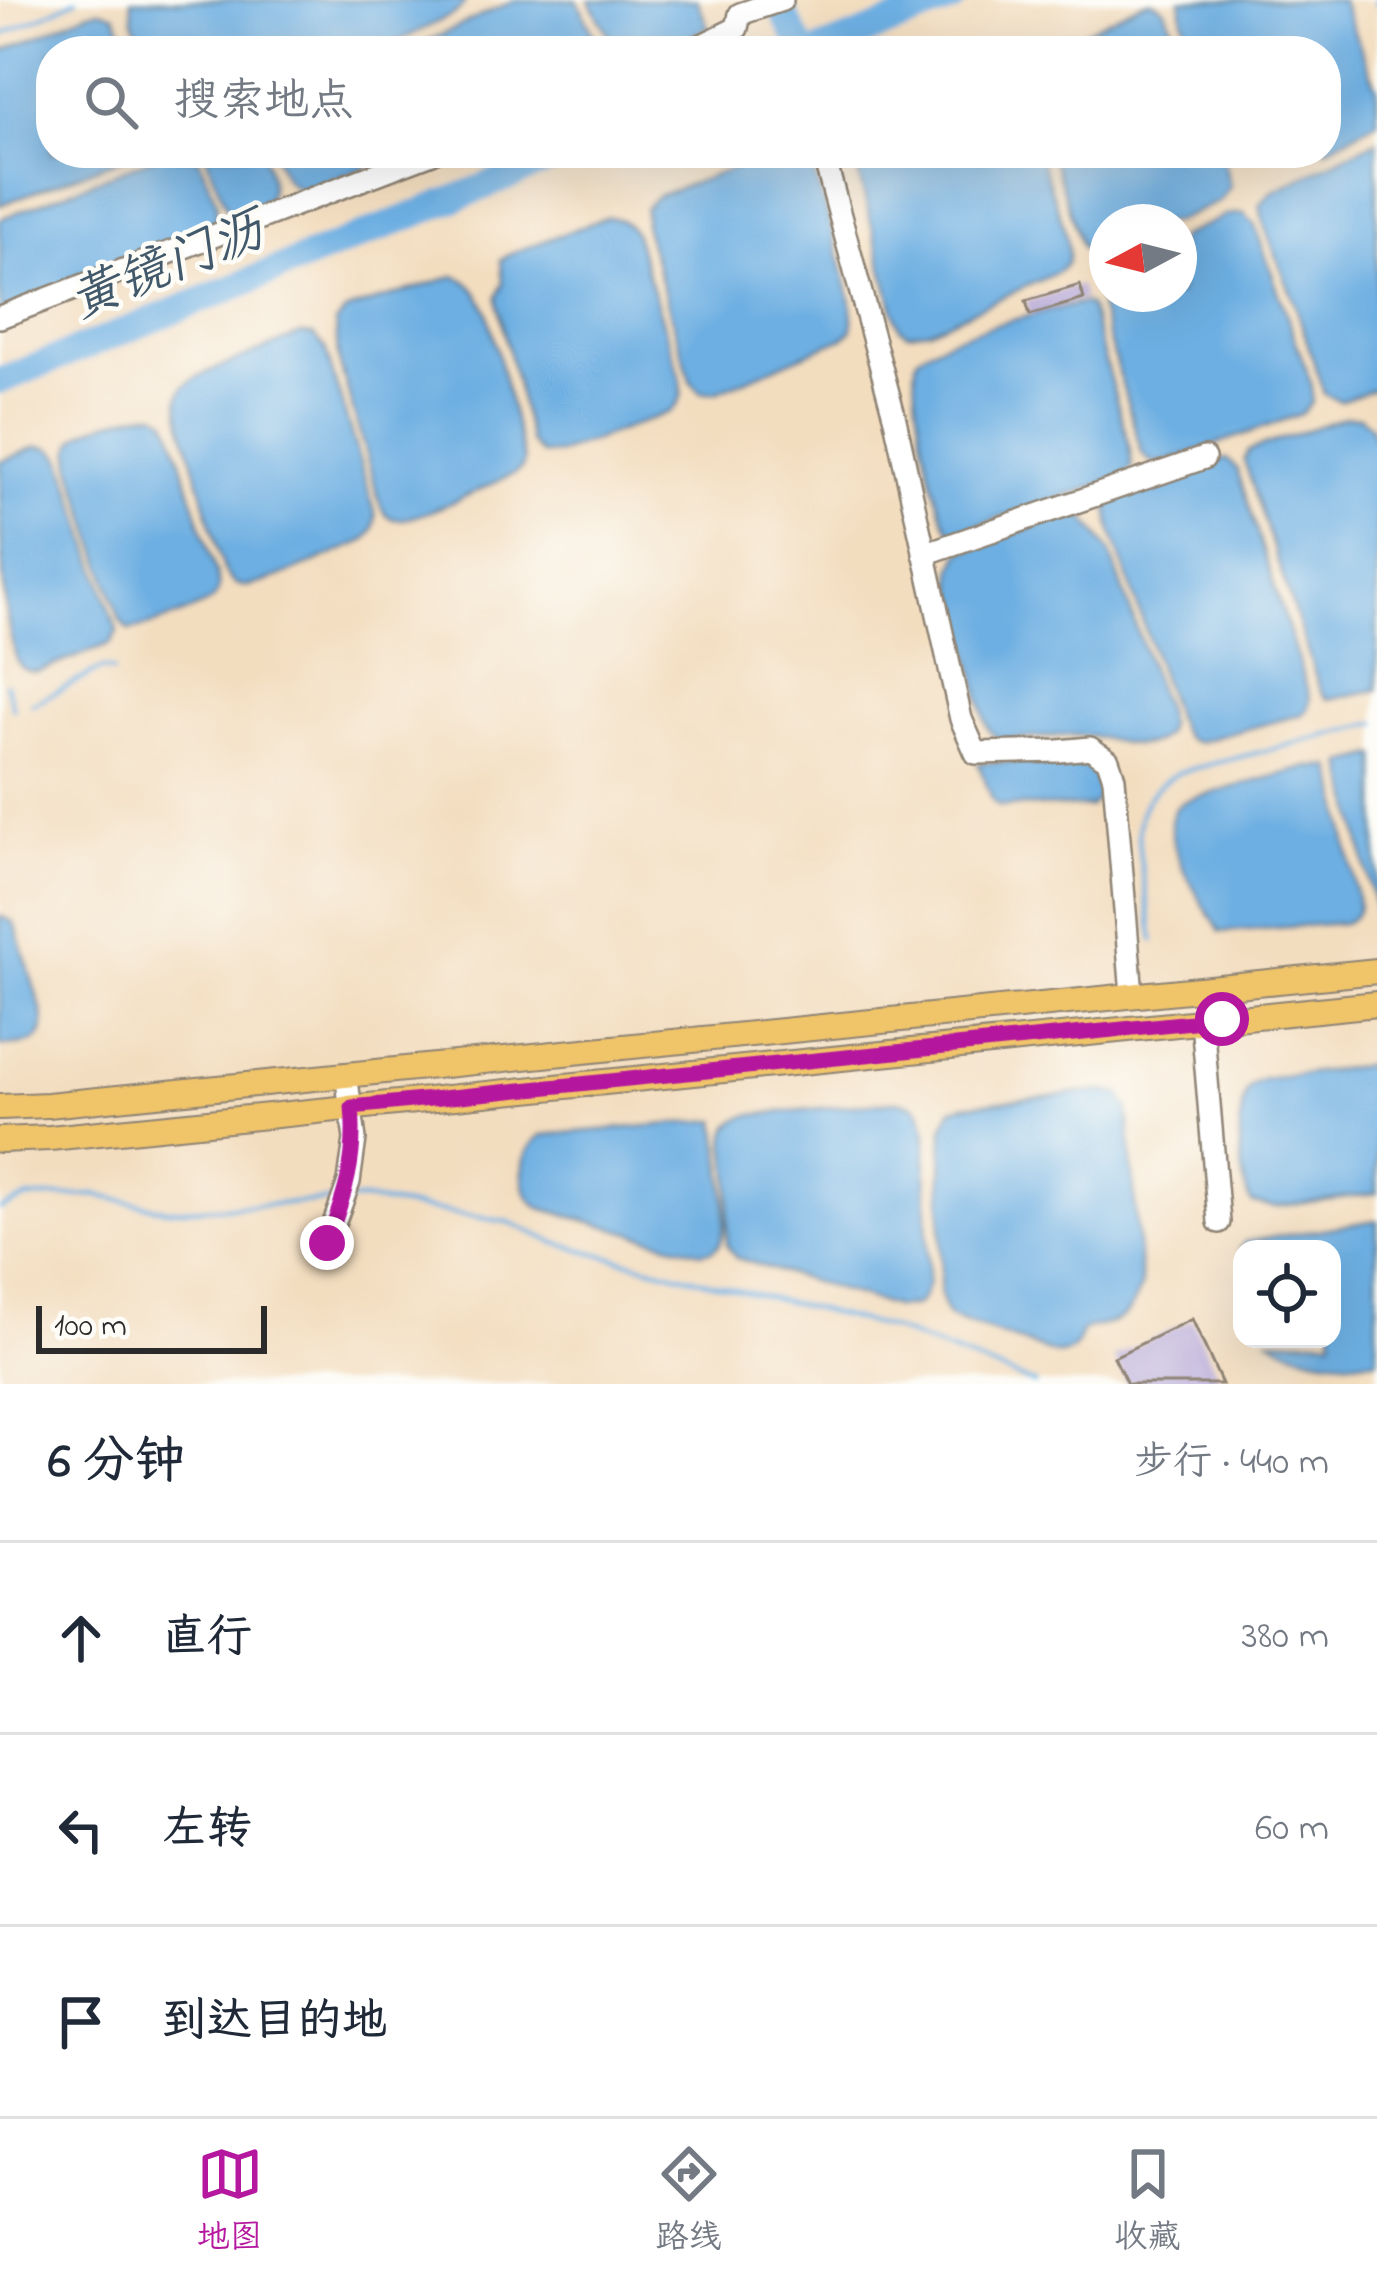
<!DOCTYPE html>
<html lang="zh">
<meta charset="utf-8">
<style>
:root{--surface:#fff;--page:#f2f2f3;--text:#1f2937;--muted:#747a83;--line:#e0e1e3;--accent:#b5179e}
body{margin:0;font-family:"Indie Flower","LXGW WenKai TC",sans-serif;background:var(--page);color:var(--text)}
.controls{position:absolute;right:36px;bottom:36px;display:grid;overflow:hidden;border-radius:24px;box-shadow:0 12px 48px #0002}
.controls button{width:108px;height:108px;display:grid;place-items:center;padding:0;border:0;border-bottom:3px solid var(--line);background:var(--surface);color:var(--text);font:60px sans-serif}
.compass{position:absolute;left:1089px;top:204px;width:108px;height:108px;border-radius:50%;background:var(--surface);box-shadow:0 12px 48px #0002;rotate:263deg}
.scale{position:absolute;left:36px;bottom:30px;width:231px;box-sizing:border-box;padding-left:12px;border:6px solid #2b2b2b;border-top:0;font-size:33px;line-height:42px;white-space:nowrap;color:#2b2b2b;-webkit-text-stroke:9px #fdfcf7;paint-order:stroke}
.stop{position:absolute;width:36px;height:36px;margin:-27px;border:9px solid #b5179e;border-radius:50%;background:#fff}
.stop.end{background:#b5179e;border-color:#fff;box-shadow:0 3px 12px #0008}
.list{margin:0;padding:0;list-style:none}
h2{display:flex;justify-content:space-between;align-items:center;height:156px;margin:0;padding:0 48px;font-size:51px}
h2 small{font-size:39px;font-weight:400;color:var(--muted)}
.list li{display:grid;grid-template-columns:78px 1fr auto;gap:36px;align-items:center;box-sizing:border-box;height:192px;padding:0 48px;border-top:3px solid var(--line)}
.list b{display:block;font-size:45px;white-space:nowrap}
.list em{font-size:39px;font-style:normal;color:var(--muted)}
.icon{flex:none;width:66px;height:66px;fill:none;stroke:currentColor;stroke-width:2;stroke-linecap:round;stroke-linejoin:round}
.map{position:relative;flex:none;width:1377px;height:1384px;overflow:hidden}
.search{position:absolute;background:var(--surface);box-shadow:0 12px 48px #0002;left:36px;right:36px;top:36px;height:132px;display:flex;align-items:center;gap:30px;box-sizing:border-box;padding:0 42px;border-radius:48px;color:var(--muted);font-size:45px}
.sheet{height:732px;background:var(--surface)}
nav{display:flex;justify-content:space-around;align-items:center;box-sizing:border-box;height:168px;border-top:3px solid var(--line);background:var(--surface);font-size:33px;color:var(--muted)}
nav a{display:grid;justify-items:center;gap:6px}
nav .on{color:var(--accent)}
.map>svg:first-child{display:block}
.water{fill:#6dafe2;stroke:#4c6d86;stroke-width:3}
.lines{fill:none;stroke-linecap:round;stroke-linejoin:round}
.stream{stroke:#6dafe2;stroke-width:4.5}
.river{stroke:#6dafe2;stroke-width:27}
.building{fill:#bbaed9}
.minor-casing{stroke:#8f8475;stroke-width:26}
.major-casing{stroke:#8f8475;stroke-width:28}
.minor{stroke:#fff;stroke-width:21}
.major{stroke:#f0c469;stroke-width:24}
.route{stroke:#b5179e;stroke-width:15}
.labels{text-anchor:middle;stroke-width:9;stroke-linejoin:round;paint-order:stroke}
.water-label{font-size:51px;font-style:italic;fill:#42596b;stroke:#fdfcf7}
</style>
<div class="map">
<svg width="1377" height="1384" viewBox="0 0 1377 1384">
<rect width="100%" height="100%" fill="#fdfcf7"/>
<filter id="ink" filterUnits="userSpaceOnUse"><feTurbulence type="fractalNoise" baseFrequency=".00833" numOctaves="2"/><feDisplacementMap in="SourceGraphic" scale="24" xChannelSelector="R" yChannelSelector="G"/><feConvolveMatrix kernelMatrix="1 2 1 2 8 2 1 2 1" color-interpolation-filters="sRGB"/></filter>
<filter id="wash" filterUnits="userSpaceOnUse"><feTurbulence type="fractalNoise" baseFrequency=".004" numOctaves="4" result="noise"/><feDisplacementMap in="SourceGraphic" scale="48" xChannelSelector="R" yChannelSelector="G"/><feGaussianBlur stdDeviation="2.7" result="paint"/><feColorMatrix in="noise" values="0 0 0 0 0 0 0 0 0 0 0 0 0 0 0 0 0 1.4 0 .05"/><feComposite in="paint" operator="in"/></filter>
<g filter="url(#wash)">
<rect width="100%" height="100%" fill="#f3ddbf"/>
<path class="water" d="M131,0h334l-3,7 -8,7 -76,37h-234l-11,-32z
M515,0h62l25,51h-195z
M589,0h108l11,27 -45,24h-45z
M1181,0h160l36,88v33l-51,28v-98h-131l-12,-31z
M1152,1l12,7 19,43h-137l96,-48z
M101,10l14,5 16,36h-80v102h83l-134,52v-152l89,-41z
M1377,140v248l-37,13 -16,-7 -30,-93 -30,-76 -4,-20 12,-13z
M205,153h57c18,45 9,48 -31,67z
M273,153h133l-102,37c-20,-3 -23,-21 -31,-37z
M776,153h28l3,3c10,24 49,147 46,166 -1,10 -3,10 -10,16l-127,54h-15l-10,-10 -46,-154v-20l12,-12z
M853,153h185c8,24 32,80 30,103 -1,9 -3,9 -10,16l-129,58 -22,3 -7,-5 -4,-10z
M1051,153h171l8,33 -10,15 -46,21h-67v31l-18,2 -8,-9z
M160,155l39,4 18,44 -2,24 -215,86v-94z
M1243,213l11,10 58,163v16l-11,12 -131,47c-12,3 -20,4 -28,-8l-42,-143c-2,-15 -5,-25 7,-36v20h72v-56l48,-23z
M607,217c13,1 19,5 27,15l46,143c3,16 4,26 -10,37l-113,42h-16l-11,-12 -32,-135 -1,-10 6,-13 -2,-24 11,-7z
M454,276c18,5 25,18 33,34l37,151 -2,7 -7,5c-22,10 -100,50 -120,46 -10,-2 -9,-4 -14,-12l-43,-149 -2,-35 8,-10 10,-5z
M1083,303l6,3 40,138 3,23 -10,10 -166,56 -6,-2c-17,-30 -41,-140 -33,-173 23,-24 129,-46 166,-55z
M301,334l12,1 12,13 50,164c1,14 -1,20 -11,29 -25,10 -97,45 -118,45 -12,0 -17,-7 -22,-16l-42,-148c-5,-21 -6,-34 14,-45z
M156,413l9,5 6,10 47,151c0,8 2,12 -4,19 -9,10 -71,31 -85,32l-9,-10 -47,-149c-1,-9 -4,-21 1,-29 9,-16 64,-30 82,-29z
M1360,416l10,10 7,21v243l-50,9 -7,-9 -76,-230 5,-9 7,-3 89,-31z
M36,447c14,-1 19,3 27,14l54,170 -6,12 -73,29c-8,-1 -11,0 -17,-5 -21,-30 -21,-162 -21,-205z
M1227,459l10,10 73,230 -2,10 -5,5 -105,28c-15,-1 -18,-11 -23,-24l-64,-190 -3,-21 4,-8 101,-38z
M1078,514l7,4 25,33 55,160c2,10 5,20 -4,27 -20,15 -44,2 -65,-1 -32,-6 -65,5 -97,1l-8,-5 -5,-10 -33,-143v-12l8,-16 104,-36z
M1377,755v160h-1l-32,-152z
M1070,760c21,5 27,17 29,37l-9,10 -91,-1 -6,-5 -15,-38z
M1309,767h23l4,13 22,124c-1,11 -4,15 -15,19l-123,9c-15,-26 -59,-88 -47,-119 4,-10 15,-13 24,-16z
M0,916l13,6 4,9 25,81c7,35 -16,32 -42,34z
M1377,1064v129l-103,14 -22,-4c-14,-18 -17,-94 -4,-113 5,-8 7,-7 16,-11z
M1103,1091l17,3 8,14 13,178c-6,16 -12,32 -30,37 -12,4 -18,2 -29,8 -4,16 -10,24 -27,23l-103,-36 -6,-5 -6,-19 3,-166 8,-19 13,-4z
M893,1101c26,1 29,7 33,32l2,149 -4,13 -7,10 -20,3 -161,-50 -9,-13v-9c1,-20 3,-40 3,-59 -1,-27 -16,-55 22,-62z
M717,1120c3,24 16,107 1,125 -6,7 -9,6 -17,7l-161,-44c-25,-16 -21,-57 2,-73z
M1377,1220v140c-36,2 -76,-2 -107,-21h62v-90h-90v14l-2,-14 5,-7z"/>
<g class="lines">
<path class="stream" d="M1375,0l2,4
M0,36l76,-36
M866,273l20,64 9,41
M6,684l7,24
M32,704l71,-36 10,2
M1154,940c-4,-22 -8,-45 -12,-68 -7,-46 -9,-76 38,-100l197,-49
M350,1200h15l144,22 47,21 332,85 147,56
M0,1209l28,-11 67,-3 73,15 164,-9"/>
<path class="river" d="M777,0l26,51
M819,51l134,-51
M0,381l568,-228"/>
</g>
<g id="blocks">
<path class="building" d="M1080,285l4,14 -54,16 -4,-14z
M1192,1319l30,65h-95l-13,-27z"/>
</g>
</g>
<g filter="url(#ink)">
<use href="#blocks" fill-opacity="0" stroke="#8f8475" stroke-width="3"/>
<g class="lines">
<g class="minor-casing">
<path id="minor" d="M690,51l47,-23 3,-14 42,-14
M823,153l71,262 67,304 15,34 83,-2 31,-3 18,12 6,18 18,217
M0,317l432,-164
M924,554l280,-96
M1202,1021l17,201
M327,1243l22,-61 6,-43 -9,-65"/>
</g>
<g class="major-casing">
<path id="major" d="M0,1107l48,-2 1329,-134
M0,1140l50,-2 1327,-134"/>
</g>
<use href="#minor" class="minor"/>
<use href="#major" class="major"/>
</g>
</g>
<g class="lines" filter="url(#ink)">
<path class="route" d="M327,1243c18,-49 30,-83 25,-136l870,-88"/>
</g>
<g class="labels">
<g class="water-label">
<text transform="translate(166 263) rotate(-22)" y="18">黄镜门沥</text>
</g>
</g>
</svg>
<div class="controls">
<button><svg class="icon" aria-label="locate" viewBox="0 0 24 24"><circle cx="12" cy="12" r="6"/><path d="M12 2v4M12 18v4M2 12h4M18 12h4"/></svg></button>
</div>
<svg class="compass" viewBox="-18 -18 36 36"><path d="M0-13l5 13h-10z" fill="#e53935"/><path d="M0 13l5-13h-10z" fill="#747a83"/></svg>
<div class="scale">100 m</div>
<div class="stop" style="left:1222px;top:1019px"></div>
<div class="stop end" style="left:327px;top:1243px"></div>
<div class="search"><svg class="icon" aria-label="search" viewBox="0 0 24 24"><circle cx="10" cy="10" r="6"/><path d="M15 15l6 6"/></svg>搜索地点</div>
</div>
<section class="sheet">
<h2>6 分钟<small>步行 · 440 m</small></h2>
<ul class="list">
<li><svg class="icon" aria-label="ahead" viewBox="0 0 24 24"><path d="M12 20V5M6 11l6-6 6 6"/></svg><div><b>直行</b></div><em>380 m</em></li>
<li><svg class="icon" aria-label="left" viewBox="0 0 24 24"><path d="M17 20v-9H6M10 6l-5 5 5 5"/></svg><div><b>左转</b></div><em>60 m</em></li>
<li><svg class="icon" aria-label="arrive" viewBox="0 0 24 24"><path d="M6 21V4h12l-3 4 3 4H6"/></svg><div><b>到达目的地</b></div></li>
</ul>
</section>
<nav>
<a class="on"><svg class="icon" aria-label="map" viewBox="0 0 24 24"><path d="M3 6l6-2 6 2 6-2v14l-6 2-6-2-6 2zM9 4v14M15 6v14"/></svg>地图</a>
<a><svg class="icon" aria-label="directions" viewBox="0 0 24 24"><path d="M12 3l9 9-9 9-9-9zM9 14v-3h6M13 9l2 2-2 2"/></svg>路线</a>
<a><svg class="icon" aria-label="saved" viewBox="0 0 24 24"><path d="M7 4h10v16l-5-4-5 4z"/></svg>收藏</a>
</nav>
